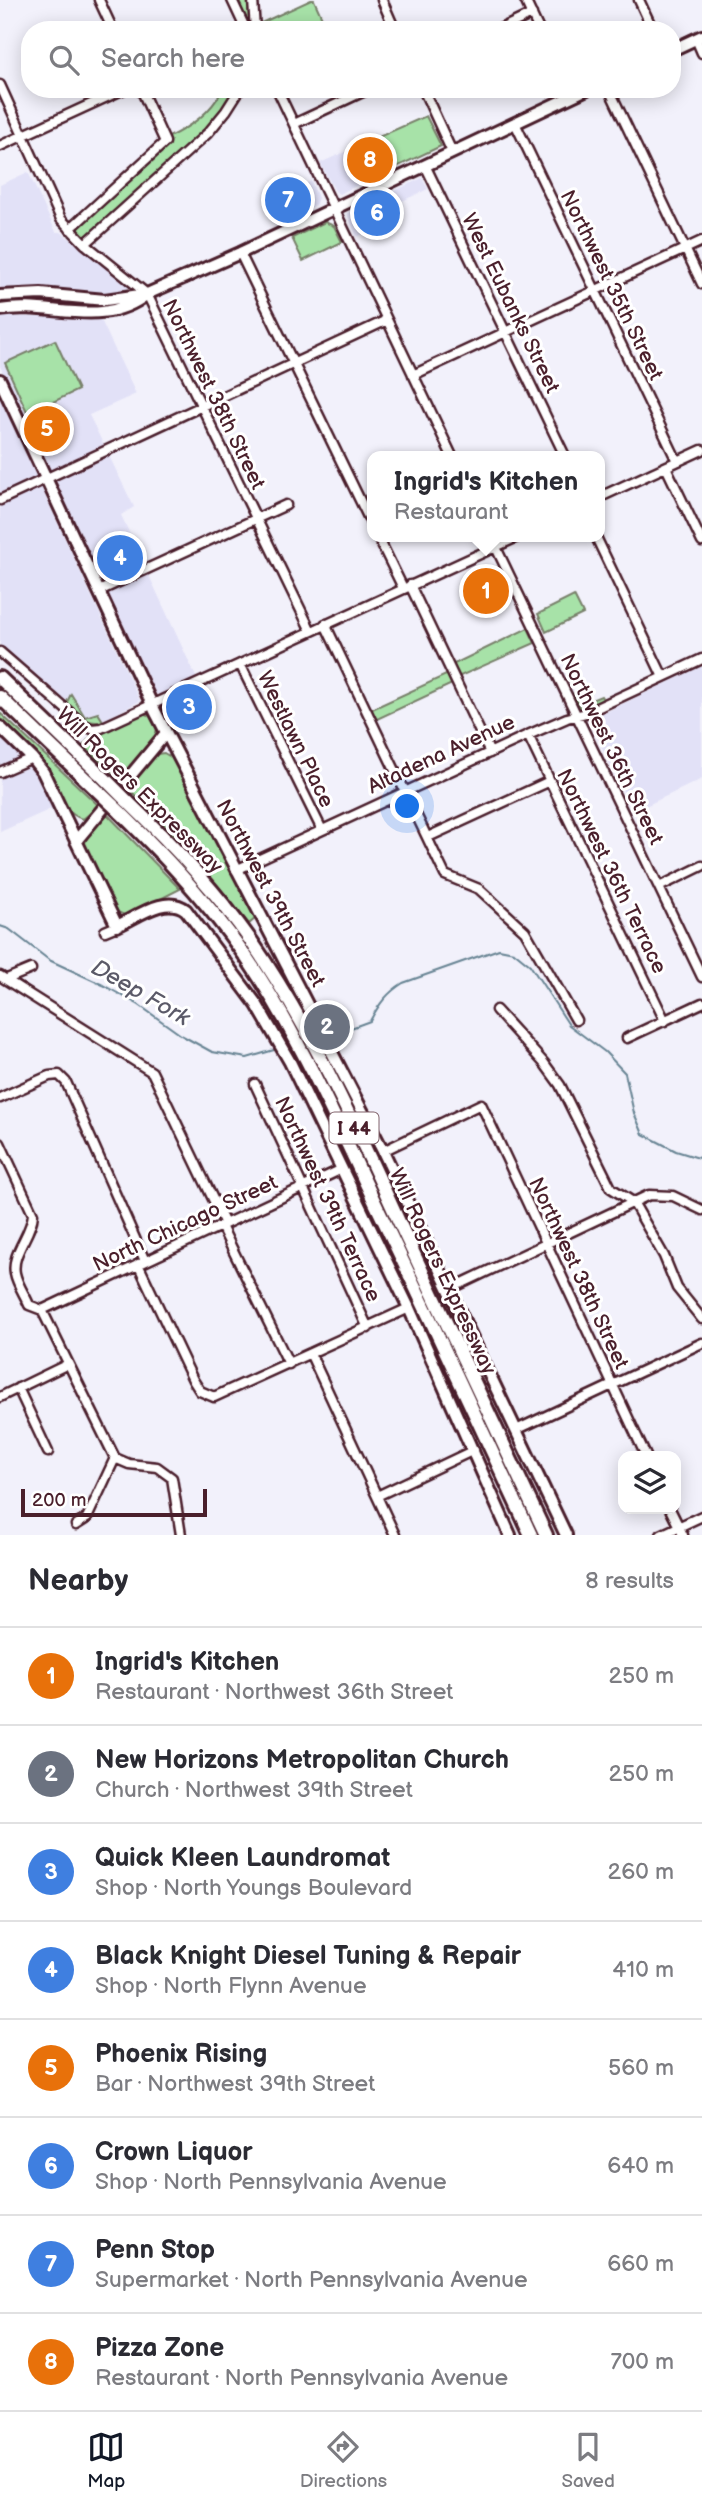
<!DOCTYPE html>
<meta charset="utf-8">
<style>
:root{--surface:#fff;--page:#f7f7f7;--text:#2b2b33;--muted:#7c7c81;--line:#e1e1e2;--accent:#111827}
body{margin:0;font-family:"Balsamiq Sans",sans-serif;background:var(--page);color:var(--text)}
.controls{position:absolute;right:21px;bottom:21px;display:grid;overflow:hidden;border-radius:14px;box-shadow:0 4px 18px #0003}
.controls button{width:63px;height:63px;display:grid;place-items:center;padding:0;border:0;border-bottom:2px solid var(--line);background:var(--surface);color:var(--text);font:35px sans-serif}
.scale{position:absolute;left:21px;bottom:18px;width:186px;box-sizing:border-box;padding-left:7px;border:4px solid #4a1f2b;border-top:0;font-size:19px;line-height:24px;white-space:nowrap;color:#4a1f2b;-webkit-text-stroke:5px #fff;paint-order:stroke}
.you{position:absolute;left:408px;top:807px;width:24px;height:24px;margin:-18px;border:5px solid #fff;border-radius:50%;background:#1a73e8;box-shadow:0 0 0 10px #1a73e833}
.badge{display:grid;place-items:center;width:46px;height:46px;border-radius:50%;background:var(--accent);color:#fff;font-size:23px;font-weight:700}
.pin{position:absolute;translate:-50% -50%;border:4px solid #fff;box-shadow:0 2px 7px #0006}
.popup{position:absolute;left:367px;top:451px;width:238px;height:91px;box-sizing:border-box;display:grid;place-content:center;border-radius:14px;background:var(--surface);filter:drop-shadow(0 2px 5px #0005);font-size:23px;white-space:nowrap;color:var(--muted)}
.popup b{font-size:26px;color:var(--text)}
.popup::after{content:'';position:absolute;left:50%;top:100%;margin-left:-14px;border:14px solid transparent;border-top-color:var(--surface)}
.list{margin:0;padding:0;list-style:none}
h2{display:flex;justify-content:space-between;align-items:center;height:91px;margin:0;padding:0 28px;font-size:30px}
h2 small{font-size:23px;font-weight:400;color:var(--muted)}
.list li{display:grid;grid-template-columns:46px 1fr auto;gap:21px;align-items:center;box-sizing:border-box;height:98px;padding:0 28px;border-top:2px solid var(--line)}
.list b{display:block;font-size:26px;white-space:nowrap}
.list p{margin:0;font-size:23px;white-space:nowrap;color:var(--muted)}
.list em{font-size:23px;font-style:normal;color:var(--muted)}
.icon{flex:none;width:38px;height:38px;fill:none;stroke:currentColor;stroke-width:2;stroke-linecap:round;stroke-linejoin:round}
.map{position:relative;flex:none;width:702px;height:1535px;overflow:hidden}
.search{position:absolute;background:var(--surface);box-shadow:0 4px 18px #0003;left:21px;right:21px;top:21px;height:77px;display:flex;align-items:center;gap:18px;box-sizing:border-box;padding:0 24px;border-radius:28px;color:var(--muted);font-size:26px}
.sheet{height:875px;background:var(--surface)}
nav{display:flex;justify-content:space-around;align-items:center;box-sizing:border-box;height:98px;border-top:2px solid var(--line);background:var(--surface);font-size:19px;color:var(--muted)}
nav a{display:grid;justify-items:center;gap:4px}
nav .on{color:var(--accent)}
.map>svg:first-child{display:block}
.built{fill:#e2e1f7}
.green{fill:#a7e2a8;stroke:#78806a;stroke-width:2}
.lines{fill:none;stroke-linecap:round;stroke-linejoin:round}
.stream{stroke:#678493;stroke-width:2}
.minor-casing{stroke:#4a1f2b;stroke-width:13}
.major-casing{stroke:#4a1f2b;stroke-width:16}
.highway-casing{stroke:#4a1f2b;stroke-width:18}
.minor{stroke:#fff;stroke-width:8}
.major{stroke:#fff;stroke-width:10}
.highway{stroke:#fff;stroke-width:12}
.highway-bridge-casing{stroke:#4a1f2b;stroke-width:18;stroke-linecap:butt}
.highway-bridge{stroke:#fff;stroke-width:12}
.labels{text-anchor:middle;stroke-width:6;stroke-linejoin:round;paint-order:stroke}
.shield{fill:#fff;stroke:#80626b;stroke-width:2}
.shield-label{font-size:19px;font-weight:bold;fill:#4a1f2b}
.street-label{font-size:21px;fill:#4a1f2b;stroke:#fff}
.water-label{font-size:23px;font-style:italic;fill:#5b5a68;stroke:#fff}
</style>
<div class="map">
<svg width="702" height="1535" viewBox="0 0 702 1535">
<rect width="100%" height="100%" fill="#f2f1fb"/>
<filter id="ink" filterUnits="userSpaceOnUse"><feTurbulence type="fractalNoise" baseFrequency=".0143" numOctaves="2"/><feDisplacementMap in="SourceGraphic" scale="14" xChannelSelector="R" yChannelSelector="G"/><feConvolveMatrix kernelMatrix="1 2 1 2 8 2 1 2 1" color-interpolation-filters="sRGB"/></filter>
<g filter="url(#ink)">
<path class="built" d="M374,139l14,32 -49,23 -4,-3 -15,-28z
M28,172l28,60h5l64,48 3,6 -1,6 -25,5 -84,-9 -18,2v-105z
M422,178l6,11 -41,19 6,13 -36,16 -10,-24z
M311,181l7,17 -3,7 -35,17 -10,-22z
M0,316l100,2 36,76 -47,21 45,92 -13,8 76,164 -33,15h-11l-153,-328z
M0,398l140,303 -42,22 -12,-3 -86,-74z
M702,666v113l-69,33 -44,-92z
M0,733l19,18 -3,11 -16,7z
M27,767l8,1 18,40 -53,24v-53z"/>
<path class="green" d="M235,0h13l3,24 -2,3z
M311,0h3l9,20 -22,10h-43l1,-6z
M223,89h14l-17,25 -132,124 -4,1 -6,-8 2,-5 90,-81 -3,-7c24,-12 43,-24 56,-49z
M426,116l15,30 -53,25 -14,-32z
M325,222l9,4 8,16 -39,19 -11,-23z
M42,297l85,4 -30,9 -97,-4v-5z
M55,340l23,50 -50,24 -23,-51z
M574,596l9,18 -37,18 -8,-18z
M528,628l7,15 -77,34 -6,-12z
M448,674l4,10 -77,36 -5,-10z
M581,689l8,12 12,-5 3,5 -18,8 -6,-1 -7,-14z
M71,694l14,23 13,-4 5,8c-16,5 -26,-8 -37,-17z
M0,713l99,93 -16,13c-22,-5 -26,-34 -37,-51 -12,-19 -30,-33 -46,-48z
M143,713l7,3 7,13 -2,7 -35,43 -37,-33 9,-11 9,-1z
M164,753l10,6 82,159 -7,6 -64,-78 -58,-59 30,-33z
M106,813l74,76 -53,27 -12,-5 -31,-66 3,-7z"/>
<g class="lines">
<path class="stream" d="M0,926l9,3 40,31 54,25 36,20 42,30 31,17 35,6 27,-8
M332,1035l38,-14c9,-17 17,-28 33,-38l96,-34 15,3 16,13 39,60 36,27 20,21 9,40 9,21 33,17 26,8"/>
<g class="minor-casing">
<path id="minor" d="M99,0l14,30
M232,0l14,30
M253,0l2,30
M382,0l13,30
M525,0l14,30
M639,0l14,30
M498,30l34,-16
M696,39l6,14
M0,85l61,134 24,25 62,50 164,337
M277,89l175,367
M423,89l29,63
M609,89l93,195
M515,123l162,338
M294,124l75,-35
M0,146l124,-57
M425,165l140,291
M70,229l95,-87 -24,-53
M85,244l123,-111 18,-22 14,-22
M240,253l132,272
M413,375l289,-134
M666,467l36,75
M600,497l102,-47
M0,500l387,-180
M378,537l25,51
M491,537l211,440
M596,537l67,140
M410,585l80,168
M99,591l187,-86
M325,624l120,251 34,14 46,42 51,89
M0,652l83,72 9,5 9,-1 416,-191
M240,664l82,166
M528,735l137,286
M0,772l32,-14
M428,837l122,-56
M236,870l292,-135 39,-17 19,-5 116,-54
M659,887l43,-21
M105,931l12,-5
M0,976l152,96 73,152
M7,979l24,-10
M496,1010l48,53 16,22 51,103 22,14 31,54 13,32 25,31
M627,1038l75,-35
M255,1084l113,244
M0,1098l49,-22 10,-1 7,7 79,179
M0,1143l33,71c-1,20 -22,39 -18,59 2,11 10,22 14,32l13,5 73,148 14,6 28,3 15,11 9,57
M383,1151l98,-47 165,352
M221,1226l68,138
M138,1264l55,116 7,11 14,6 195,-89
M450,1289l199,-94 24,1 29,14
M42,1310l300,-141
M311,1355l84,180
M18,1388l30,64
M0,1397l68,-33
M516,1430l186,-87
M377,1496l97,-46
M670,1509l13,26
M76,1525l11,-7 28,-60
M661,1535l41,-19"/>
</g>
<g class="major-casing">
<path id="major" d="M672,50l30,-14
M0,296l41,-2 64,6 42,-6
M0,310c50,-9 102,20 147,-16l93,-41 347,-164
M0,380l155,331 228,440 183,384
M0,727l32,31 11,14 74,154c20,-9 49,-32 69,-16l71,95 33,57 119,246 101,227
M76,841l90,-108"/>
</g>
<g class="highway-casing">
<path id="highway" d="M0,678l106,102
M0,697l97,93
M128,802c45,43 87,88 123,139 63,91 109,196 155,296 47,99 93,199 140,298
M120,812c52,51 101,104 140,166 46,73 81,153 118,231 52,108 102,217 153,326"/>
</g>
<use href="#minor" class="minor"/>
<use href="#major" class="major"/>
<use href="#highway" class="highway"/>
<g class="highway-bridge-casing">
<path id="highway-bridge" d="M106,780l22,22
M97,790l23,22"/>
</g>
<use href="#highway-bridge" class="highway-bridge"/>
</g>
</g>
<g class="labels">
<rect class="shield" x="329.5" y="1112.5" width="49" height="31" rx="5"/>
<g class="shield-label">
<text x="354" y="1135">I 44</text>
</g>
<g class="street-label">
<text transform="translate(612 285) rotate(64)" y="7">Northwest 35th Street</text>
<text transform="translate(511 303) rotate(64)" y="7">West Eubanks Street</text>
<text transform="translate(214 394) rotate(64)" y="7">Northwest 38th Street</text>
<text transform="translate(296 739) rotate(64)" y="7">Westlawn Place</text>
<text transform="translate(612 749) rotate(64)" y="7">Northwest 36th Street</text>
<text transform="translate(441 754) rotate(-25)" y="7">Altadena Avenue</text>
<text transform="translate(140 790) rotate(45)" y="7">Will Rogers Expressway</text>
<text transform="translate(612 871) rotate(64)" y="7">Northwest 36th Terrace</text>
<text transform="translate(271 893) rotate(62)" y="7">Northwest 39th Street</text>
<text transform="translate(328 1199) rotate(65)" y="7">Northwest 39th Terrace</text>
<text transform="translate(185 1223) rotate(-25)" y="7">North Chicago Street</text>
<text transform="translate(443 1271) rotate(65)" y="7">Will Rogers Expressway</text>
<text transform="translate(579 1273) rotate(65)" y="7">Northwest 38th Street</text>
</g>
<g class="water-label">
<text transform="translate(141 992) rotate(30)" y="8">Deep Fork</text>
</g>
</g>
</svg>
<div class="controls">
<button><svg class="icon" aria-label="layers" viewBox="0 0 24 24"><path d="M12 4l9 5-9 5-9-5zM3 14l9 5 9-5"/></svg></button>
</div>
<div class="scale">200 m</div>
<div class="you"></div>
<div class="pin badge" style="left:486px;top:591px;background:#e8710a">1</div>
<div class="popup"><b>Ingrid's Kitchen</b>Restaurant</div>
<div class="pin badge" style="left:327px;top:1027px;background:#6b7280">2</div>
<div class="pin badge" style="left:189px;top:707px;background:#3f7fe0">3</div>
<div class="pin badge" style="left:120px;top:558px;background:#3f7fe0">4</div>
<div class="pin badge" style="left:47px;top:429px;background:#e8710a">5</div>
<div class="pin badge" style="left:377px;top:213px;background:#3f7fe0">6</div>
<div class="pin badge" style="left:288px;top:200px;background:#3f7fe0">7</div>
<div class="pin badge" style="left:370px;top:160px;background:#e8710a">8</div>
<div class="search"><svg class="icon" aria-label="search" viewBox="0 0 24 24"><circle cx="10" cy="10" r="6"/><path d="M15 15l6 6"/></svg>Search here</div>
</div>
<section class="sheet">
<h2>Nearby<small>8 results</small></h2>
<ul class="list">
<li><span class="badge" style="background:#e8710a">1</span><div><b>Ingrid's Kitchen</b><p>Restaurant · Northwest 36th Street</p></div><em>250 m</em></li>
<li><span class="badge" style="background:#6b7280">2</span><div><b>New Horizons Metropolitan Church</b><p>Church · Northwest 39th Street</p></div><em>250 m</em></li>
<li><span class="badge" style="background:#3f7fe0">3</span><div><b>Quick Kleen Laundromat</b><p>Shop · North Youngs Boulevard</p></div><em>260 m</em></li>
<li><span class="badge" style="background:#3f7fe0">4</span><div><b>Black Knight Diesel Tuning &amp; Repair</b><p>Shop · North Flynn Avenue</p></div><em>410 m</em></li>
<li><span class="badge" style="background:#e8710a">5</span><div><b>Phoenix Rising</b><p>Bar · Northwest 39th Street</p></div><em>560 m</em></li>
<li><span class="badge" style="background:#3f7fe0">6</span><div><b>Crown Liquor</b><p>Shop · North Pennsylvania Avenue</p></div><em>640 m</em></li>
<li><span class="badge" style="background:#3f7fe0">7</span><div><b>Penn Stop</b><p>Supermarket · North Pennsylvania Avenue</p></div><em>660 m</em></li>
<li><span class="badge" style="background:#e8710a">8</span><div><b>Pizza Zone</b><p>Restaurant · North Pennsylvania Avenue</p></div><em>700 m</em></li>
</ul>
</section>
<nav>
<a class="on"><svg class="icon" aria-label="map" viewBox="0 0 24 24"><path d="M3 6l6-2 6 2 6-2v14l-6 2-6-2-6 2zM9 4v14M15 6v14"/></svg>Map</a>
<a><svg class="icon" aria-label="directions" viewBox="0 0 24 24"><path d="M12 3l9 9-9 9-9-9zM9 14v-3h6M13 9l2 2-2 2"/></svg>Directions</a>
<a><svg class="icon" aria-label="saved" viewBox="0 0 24 24"><path d="M7 4h10v16l-5-4-5 4z"/></svg>Saved</a>
</nav>
